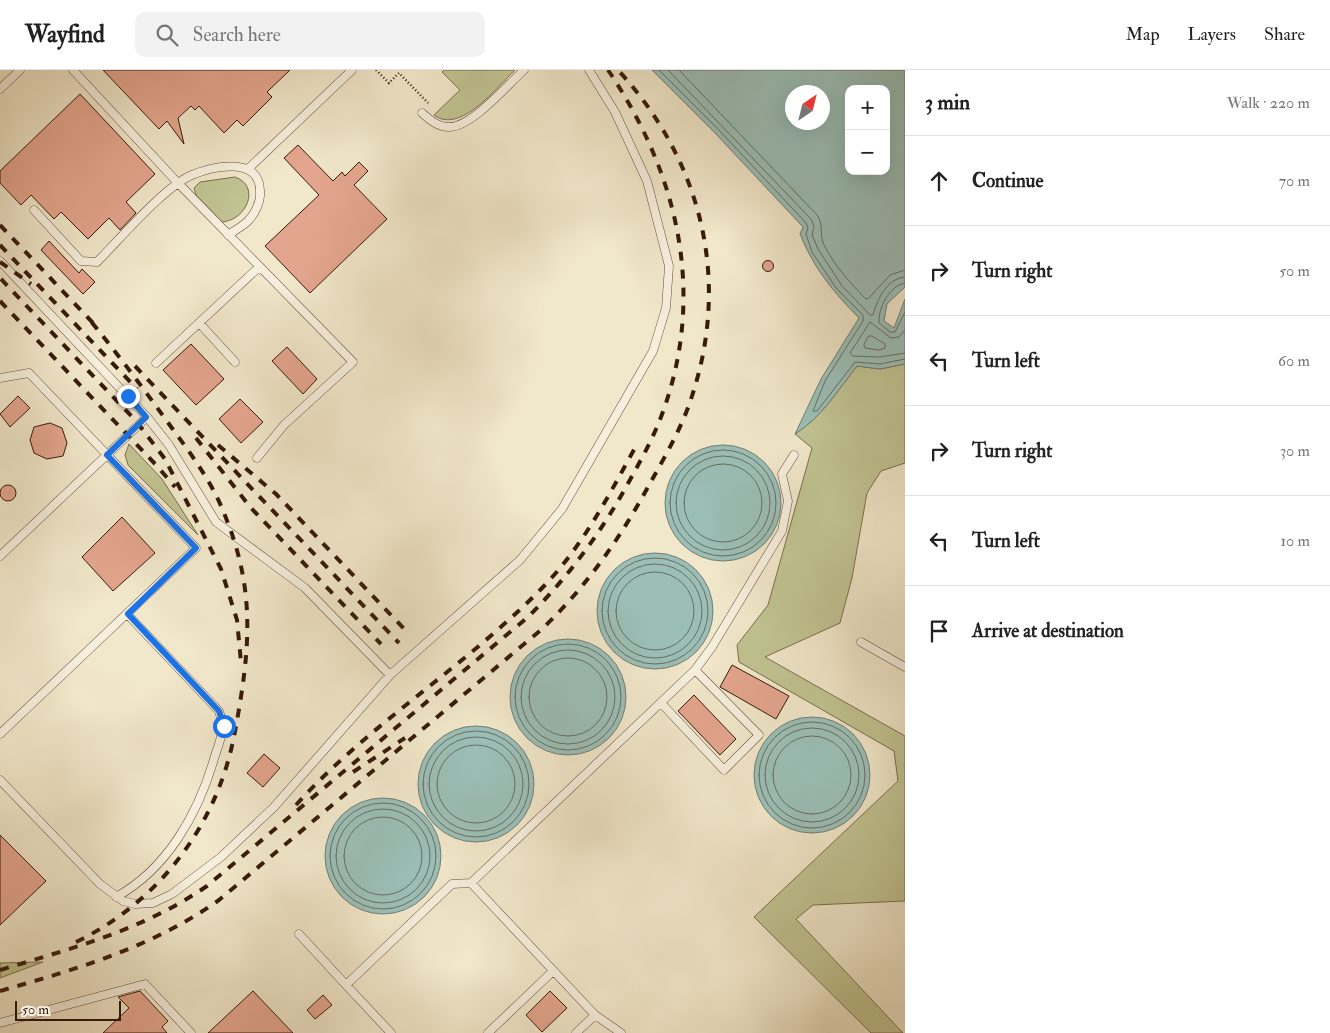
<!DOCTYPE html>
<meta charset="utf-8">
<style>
:root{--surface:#fff;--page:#f2f2f2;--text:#222;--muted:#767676;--line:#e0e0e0}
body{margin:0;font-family:"IM FELL Double Pica",serif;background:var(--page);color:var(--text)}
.controls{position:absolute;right:15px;top:15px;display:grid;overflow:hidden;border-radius:10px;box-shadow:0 5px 20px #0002}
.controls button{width:45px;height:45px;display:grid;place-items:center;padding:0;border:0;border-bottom:1px solid var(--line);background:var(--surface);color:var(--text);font:25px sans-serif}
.compass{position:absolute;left:785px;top:15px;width:45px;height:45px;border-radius:50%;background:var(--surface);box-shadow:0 5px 20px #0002;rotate:35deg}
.scale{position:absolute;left:15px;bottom:12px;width:106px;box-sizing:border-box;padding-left:5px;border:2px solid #381a0b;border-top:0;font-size:14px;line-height:18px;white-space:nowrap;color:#381a0b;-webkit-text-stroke:4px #f6efdd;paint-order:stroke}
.stop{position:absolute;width:15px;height:15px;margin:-11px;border:4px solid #1a73e8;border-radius:50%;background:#fff}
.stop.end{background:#1a73e8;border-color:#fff;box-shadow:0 1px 5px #0008}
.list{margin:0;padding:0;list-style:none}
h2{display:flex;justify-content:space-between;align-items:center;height:65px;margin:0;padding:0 20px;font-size:21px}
h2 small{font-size:16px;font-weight:400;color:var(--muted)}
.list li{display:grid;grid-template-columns:32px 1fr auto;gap:15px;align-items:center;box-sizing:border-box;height:90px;padding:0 20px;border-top:1px solid var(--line)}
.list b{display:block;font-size:19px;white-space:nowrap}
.list em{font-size:16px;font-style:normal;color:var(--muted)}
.icon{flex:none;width:28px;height:28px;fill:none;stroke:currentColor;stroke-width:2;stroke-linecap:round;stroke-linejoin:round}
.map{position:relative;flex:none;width:905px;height:963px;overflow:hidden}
header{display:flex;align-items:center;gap:30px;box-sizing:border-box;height:70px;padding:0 25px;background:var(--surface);border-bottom:1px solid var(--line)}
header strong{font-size:24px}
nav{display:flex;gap:28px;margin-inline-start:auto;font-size:18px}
.search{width:350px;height:45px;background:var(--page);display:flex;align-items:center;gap:12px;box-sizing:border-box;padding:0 18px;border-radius:10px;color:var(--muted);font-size:19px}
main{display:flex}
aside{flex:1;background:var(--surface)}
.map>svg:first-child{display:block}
.green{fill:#c1c392;stroke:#7c6e4e}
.water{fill:#9bbfb7;stroke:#737d72;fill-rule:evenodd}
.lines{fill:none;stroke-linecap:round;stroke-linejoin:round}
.shore{stroke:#6a6c61;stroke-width:1}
.building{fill:#e3a58d;stroke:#381a0b}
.service-casing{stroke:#664d3b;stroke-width:9}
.path{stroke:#381a0b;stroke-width:2.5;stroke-dasharray:1 2.5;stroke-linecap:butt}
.service{stroke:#f6efdd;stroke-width:8}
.rail{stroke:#381a0b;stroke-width:4;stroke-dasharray:9 9;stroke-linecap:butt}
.route{stroke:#1a73e8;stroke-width:6}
</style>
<header>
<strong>Wayfind</strong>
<div class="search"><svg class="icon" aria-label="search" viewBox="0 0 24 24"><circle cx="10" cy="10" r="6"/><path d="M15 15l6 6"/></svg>Search here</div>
<nav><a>Map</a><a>Layers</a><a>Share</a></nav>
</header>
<main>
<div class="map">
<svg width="905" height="963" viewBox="0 0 905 963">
<rect width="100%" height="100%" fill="#f1e7ca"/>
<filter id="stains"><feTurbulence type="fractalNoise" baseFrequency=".004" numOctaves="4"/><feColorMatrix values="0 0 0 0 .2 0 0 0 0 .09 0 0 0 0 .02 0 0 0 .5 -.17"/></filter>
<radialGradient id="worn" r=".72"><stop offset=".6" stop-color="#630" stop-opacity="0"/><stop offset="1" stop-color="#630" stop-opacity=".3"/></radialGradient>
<path class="green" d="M444,0h71c-18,17 -55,65 -81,45l26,-25 -18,-18z
M235,107c26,9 12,43 -13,45l-26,-27 -2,-7 6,-6z
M905,294v99l-24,8 -14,22 -15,85 -12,45 -75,34 140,79v165l-92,4 -17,14 107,114h-32l-117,-116 144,-136 -4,-30 -155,-89 -2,-17 31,-40 44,-157 -17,-14c28,-18 42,-43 62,-68l23,3z
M129,374l33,35 36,56 -70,-70 -3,-10z
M43,892l-43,16v-15z"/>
<path class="water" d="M652,0h253v217l-18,17 -3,17 10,7 11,-29v65l-25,5 -23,-3c-20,25 -34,50 -62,68l26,-55 38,-61c-26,-26 -46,-51 -59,-84l3,-7 -88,-94zM849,19h37v82h-37zM792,22h30v30h-30z
M665 433a58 58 0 1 1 116 0a58 58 0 1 1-116 0Z
M597 541a58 58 0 1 1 116 0a58 58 0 1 1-116 0Z
M510 627a58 58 0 1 1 116 0a58 58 0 1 1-116 0Z
M754 705a58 58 0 1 1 116 0a58 58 0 1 1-116 0Z
M418 714a58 58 0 1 1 116 0a58 58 0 1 1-116 0Z
M325 786a58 58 0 1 1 116 0a58 58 0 1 1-116 0Z"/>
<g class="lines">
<path class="shore" d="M659,0l60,60 87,93 2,5 -2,6 6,18 25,37 26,26v6l-38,60 -12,30h4l38,-49 25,2 25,-5
M668,0l143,149 3,7 -2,9 6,14 24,37 28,29h3c4,-15 14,-37 32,-38
M679,0l138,145c7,9 2,19 7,30 10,20 26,38 42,54l3,-1 21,-23 15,-5
M905,213c-16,3 -27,25 -26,40l11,9h5l10,-20
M905,260l-6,7 -8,1 -21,-16 -20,31 3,3 27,1 25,-4
M869,266h3l13,8v4l-6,2 -14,-2 -1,-3z
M670 433a53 53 0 1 1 106 0a53 53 0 1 1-106 0Z
M676 433a47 47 0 1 1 94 0a47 47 0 1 1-94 0Z
M684 433a39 39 0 1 1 78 0a39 39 0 1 1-78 0Z
M602 541a53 53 0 1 1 106 0a53 53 0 1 1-106 0Z
M608 541a47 47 0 1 1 94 0a47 47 0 1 1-94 0Z
M616 541a39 39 0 1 1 78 0a39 39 0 1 1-78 0Z
M515 627a53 53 0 1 1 106 0a53 53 0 1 1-106 0Z
M521 627a47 47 0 1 1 94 0a47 47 0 1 1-94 0Z
M529 627a39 39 0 1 1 78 0a39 39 0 1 1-78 0Z
M759 705a53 53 0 1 1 106 0a53 53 0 1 1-106 0Z
M765 705a47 47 0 1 1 94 0a47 47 0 1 1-94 0Z
M423 714a53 53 0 1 1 106 0a53 53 0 1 1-106 0Z
M773 705a39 39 0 1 1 78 0a39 39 0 1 1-78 0Z
M429 714a47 47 0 1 1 94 0a47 47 0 1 1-94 0Z
M437 714a39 39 0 1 1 78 0a39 39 0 1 1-78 0Z
M330 786a53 53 0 1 1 106 0a53 53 0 1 1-106 0Z
M336 786a47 47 0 1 1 94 0a47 47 0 1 1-94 0Z
M344 786a39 39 0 1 1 78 0a39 39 0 1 1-78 0Z"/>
</g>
<path class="building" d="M103,0h187l-23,22 5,5 -29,29 -6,-6 -13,13 -25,-27 -4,4 -4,-4 -13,12 6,26 -17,-23 -8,8z
M80,24l75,80 -29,28 10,11 -16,17 -11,-12 -21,21 -27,-27 -7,7 -23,-24 -10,10 -21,-22v-12z
M298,75l35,36 9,-9 3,4 14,-14 9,9 -14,14 33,34 -77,74 -45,-47 54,-51 -35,-37z
M49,171l30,32 3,-4 13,13 -12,12 -42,-44z
M762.5 196a5.5 5.5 0 1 1 11 0a5.5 5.5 0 1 1-11 0Z
M191,274l33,35 -28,26 -33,-35z
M287,277l30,32 -14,15 -31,-33z
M18,326l12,12 -20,19 -10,-13z
M240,329l23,23 -22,21 -22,-24z
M50,353l12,5 5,15 -4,13 -16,3 -13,-6 -4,-13 4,-13z
M0 423a8 8 0 1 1 16 0a8 8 0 1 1-16 0Z
M122,447l33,36 -42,38 -31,-34z
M732,595l57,31 -13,23 -56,-32z
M694,625l42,44 -16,16 -42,-44z
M264,684l16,14 -17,19 -16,-14z
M0,765l46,46 -46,44z
M140,921l28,30 -6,6 5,6h-64l26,-25 -11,-11z
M253,921l40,42h-85z
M550,921l17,17 -25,24 -16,-17z
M323,925l9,10 -17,14 -8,-9z"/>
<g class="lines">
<g class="service-casing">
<path id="service" d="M73,0l104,112 176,180 -69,63 -27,33
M0,19l20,-19
M422,43c8,7 16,14 27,14 23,0 58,-42 75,-57
M248,99l104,-99
M34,140l47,51 16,1c23,-23 68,-76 95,-87 21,-9 68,-19 68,16 1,11 -5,23 -13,31 -6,5 -13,9 -19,13
M0,191l147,156 22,28 47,77 89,66 85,87
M200,254l35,38
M156,293l103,-96
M0,308l29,-5 167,175 -196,186
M0,486l147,-139
M861,572l44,25
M661,633l63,67 35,-35 -64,-65
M0,710l100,104 23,17 12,3 18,-1 19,-9 49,-37 53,-50 116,-132 130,-115 42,-51 91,-158 13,-43 3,-42 -22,-85 -32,-69 -26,-42
M471,813l124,132 26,18
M116,827c51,-28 82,-83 98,-138 6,-20 12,-27 5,-48l-91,-96
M299,864l47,51
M0,953l145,-39 46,49
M391,963l-45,-48 106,-101 19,-1 224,-213 17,-23 70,-116 6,-30 -6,-27 12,-19
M488,963l65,-62
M576,963l19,-18"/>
</g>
<path class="path" d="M376,0l13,13 10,-10 29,30"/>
<use href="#service" class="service"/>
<path class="rail" d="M0,155l93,98
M0,175l137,144
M0,192l31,22
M1,209l135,142 29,38 56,110 16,51 4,42
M0,231l157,165 18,21
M135,296l264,277
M196,368l55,70 130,136
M218,375l58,49 132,139
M353,702l52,-34
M296,735c74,-82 172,-140 249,-220 39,-41 64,-90 91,-139
M76,872c70,-34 123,-94 148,-168 8,-23 12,-47 16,-71 11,-67 12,-120 -14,-185 -13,-35 -35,-64 -57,-94 -26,-36 -52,-71 -80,-105
M0,900c73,-22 143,-40 207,-84l321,-269c42,-42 75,-87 103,-139 11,-20 22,-40 30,-61 46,-121 18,-242 -53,-347
M0,921c77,-22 153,-44 219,-91l323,-271c44,-42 77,-89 106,-142 16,-29 34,-59 44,-91 39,-118 9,-236 -74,-326"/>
</g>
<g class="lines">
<path class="route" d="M128,326l18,21 -39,38 89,93 -68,66 91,97 5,15"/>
</g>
<rect width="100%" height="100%" filter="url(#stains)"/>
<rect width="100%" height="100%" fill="url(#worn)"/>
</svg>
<div class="controls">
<button>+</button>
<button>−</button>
</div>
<svg class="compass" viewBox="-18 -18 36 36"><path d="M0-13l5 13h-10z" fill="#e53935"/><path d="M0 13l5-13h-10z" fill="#767676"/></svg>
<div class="scale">50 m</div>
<div class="stop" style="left:224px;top:656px"></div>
<div class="stop end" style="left:128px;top:326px"></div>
</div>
<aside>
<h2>3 min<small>Walk · 220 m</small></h2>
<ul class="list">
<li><svg class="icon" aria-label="ahead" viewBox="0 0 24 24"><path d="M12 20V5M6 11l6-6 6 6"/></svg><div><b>Continue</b></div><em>70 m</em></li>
<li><svg class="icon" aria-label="right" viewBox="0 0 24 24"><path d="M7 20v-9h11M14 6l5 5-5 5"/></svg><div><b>Turn right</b></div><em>50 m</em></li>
<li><svg class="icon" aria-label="left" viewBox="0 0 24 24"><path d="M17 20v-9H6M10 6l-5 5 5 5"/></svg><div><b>Turn left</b></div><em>60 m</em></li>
<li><svg class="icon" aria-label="right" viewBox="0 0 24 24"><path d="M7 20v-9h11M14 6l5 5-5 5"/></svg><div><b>Turn right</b></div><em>30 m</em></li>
<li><svg class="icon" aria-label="left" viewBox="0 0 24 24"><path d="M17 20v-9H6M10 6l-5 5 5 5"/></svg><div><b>Turn left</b></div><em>10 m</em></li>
<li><svg class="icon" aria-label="arrive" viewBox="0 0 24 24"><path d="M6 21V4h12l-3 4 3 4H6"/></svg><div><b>Arrive at destination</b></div></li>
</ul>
</aside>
</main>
